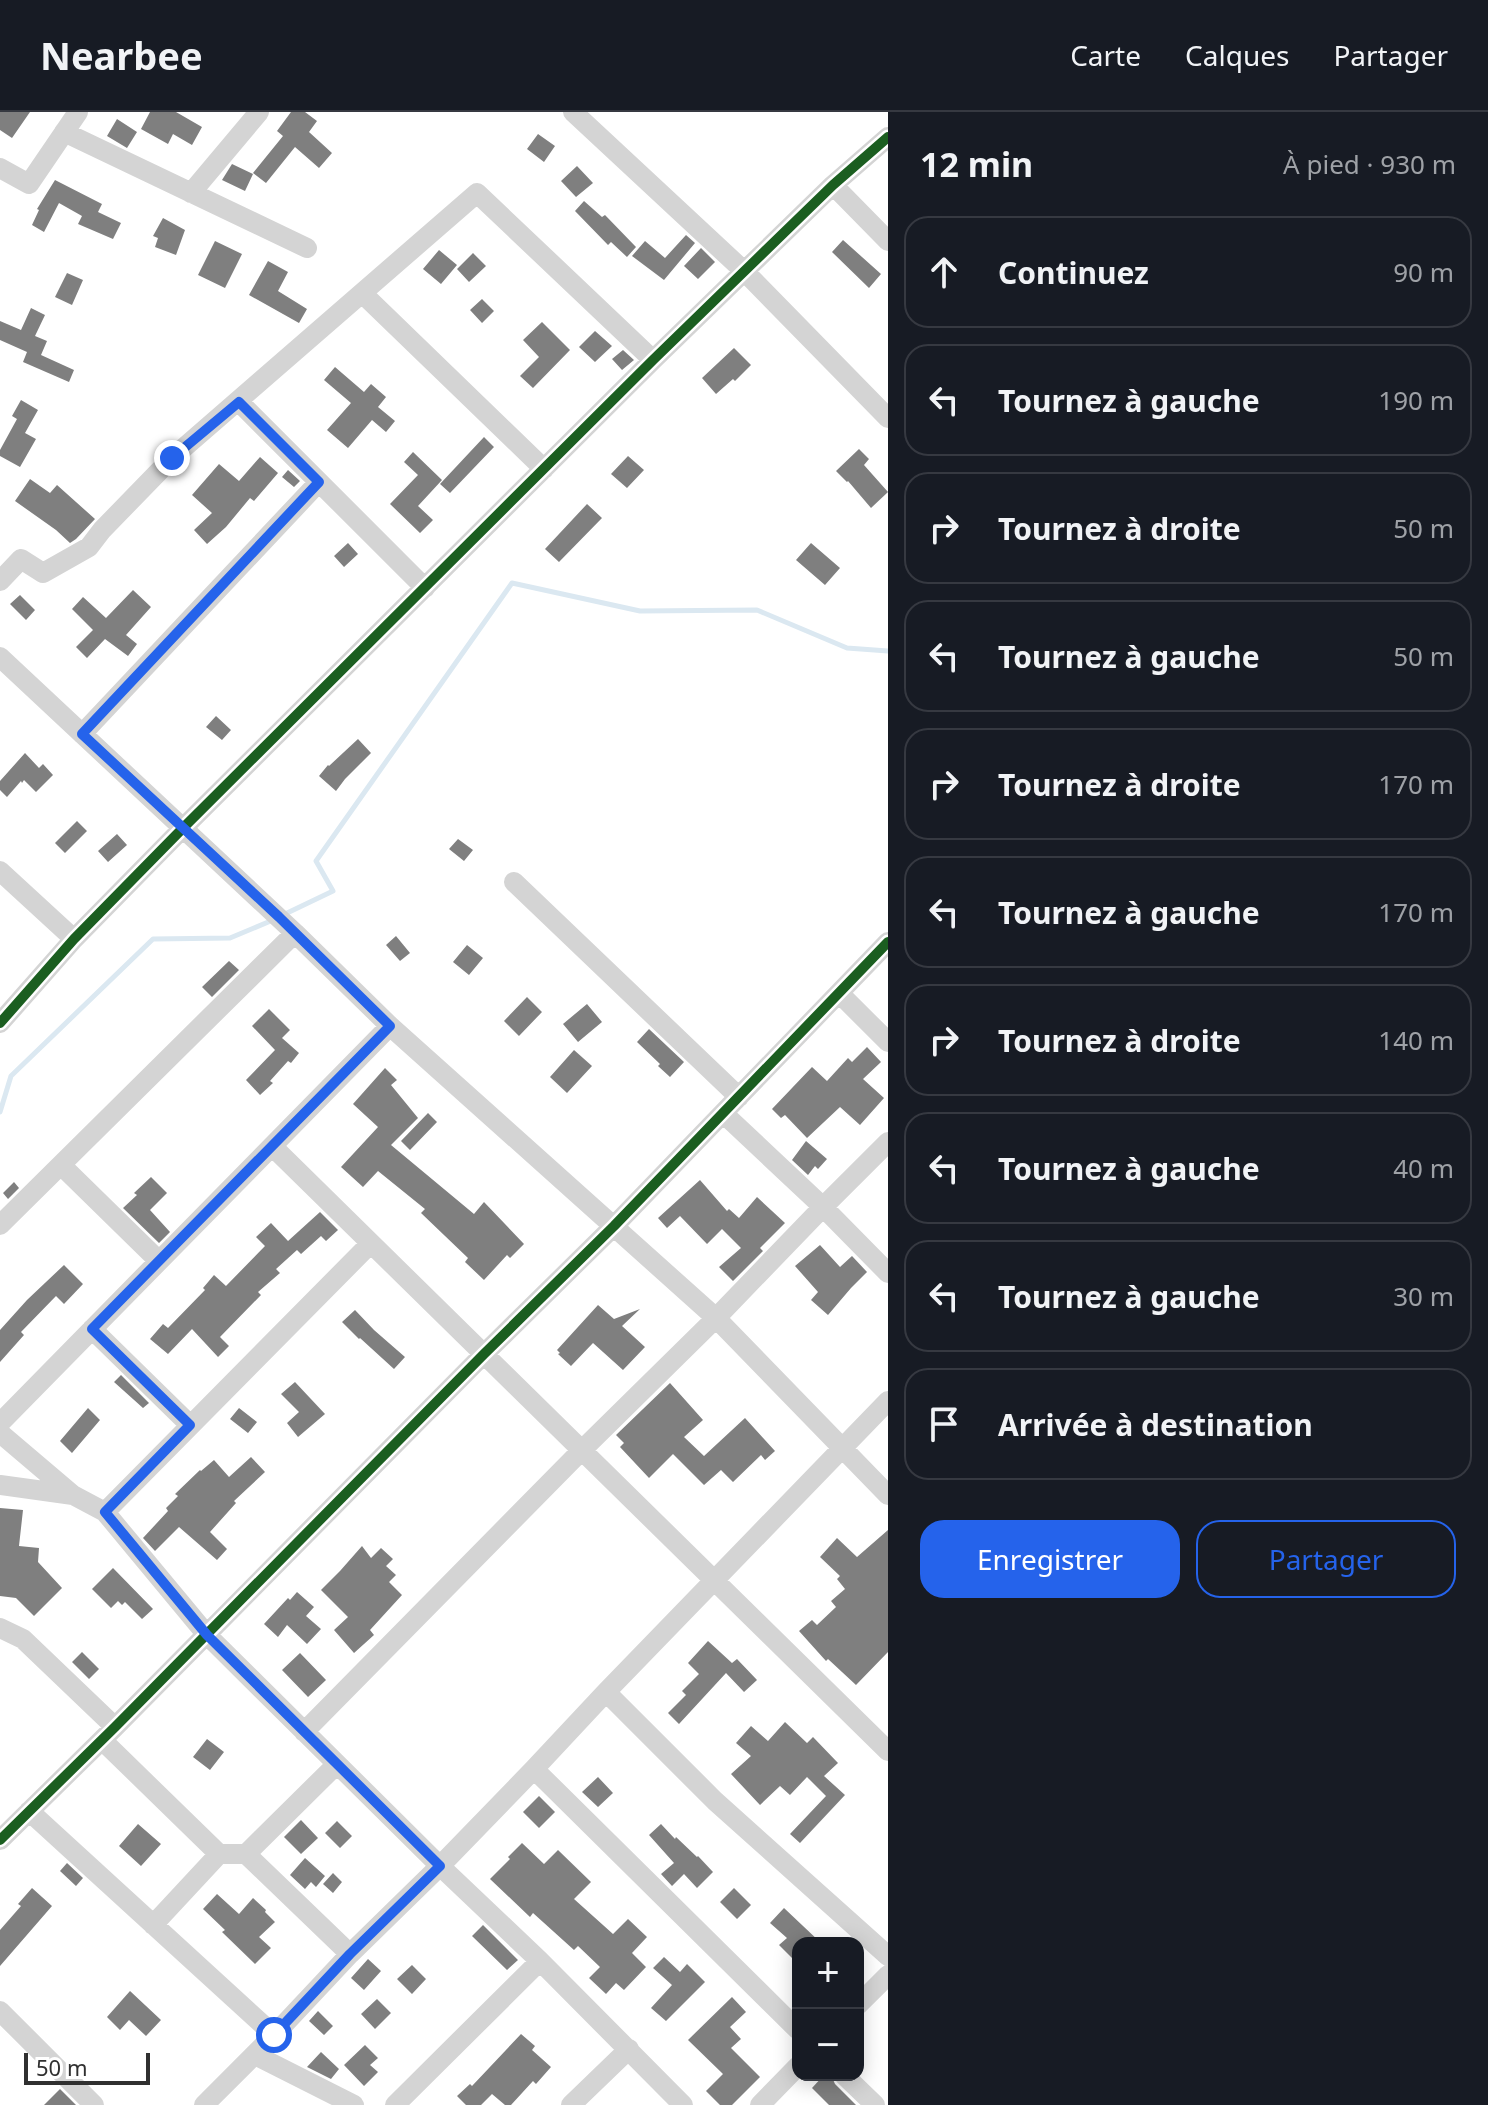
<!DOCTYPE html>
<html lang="fr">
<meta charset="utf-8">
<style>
:root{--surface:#171b24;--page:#20242c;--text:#f1f3f6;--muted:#9ea1a6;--line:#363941;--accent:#2563eb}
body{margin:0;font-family:"Noto Sans",sans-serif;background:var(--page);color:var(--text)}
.controls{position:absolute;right:24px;bottom:24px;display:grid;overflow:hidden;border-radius:16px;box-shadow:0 4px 20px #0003}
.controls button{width:72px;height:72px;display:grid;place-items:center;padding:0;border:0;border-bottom:2px solid var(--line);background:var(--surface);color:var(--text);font:40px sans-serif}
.scale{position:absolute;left:24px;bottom:20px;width:126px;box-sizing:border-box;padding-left:8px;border:4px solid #303030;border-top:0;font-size:22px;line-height:28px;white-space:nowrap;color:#303030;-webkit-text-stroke:6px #fff;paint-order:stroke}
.stop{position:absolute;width:24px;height:24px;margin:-18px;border:6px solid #2563eb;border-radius:50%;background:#fff}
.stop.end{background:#2563eb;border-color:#fff;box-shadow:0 2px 8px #0008}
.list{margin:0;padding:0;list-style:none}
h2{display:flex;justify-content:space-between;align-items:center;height:104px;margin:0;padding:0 32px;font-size:34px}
h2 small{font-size:26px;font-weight:400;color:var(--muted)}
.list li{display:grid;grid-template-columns:52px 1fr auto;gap:24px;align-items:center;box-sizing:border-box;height:112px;margin:0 16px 16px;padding:0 16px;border:2px solid var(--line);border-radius:24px}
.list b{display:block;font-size:30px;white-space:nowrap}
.list em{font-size:26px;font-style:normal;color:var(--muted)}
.actions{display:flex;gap:16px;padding:24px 32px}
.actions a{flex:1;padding:18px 0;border:2px solid var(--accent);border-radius:24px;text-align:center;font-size:28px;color:var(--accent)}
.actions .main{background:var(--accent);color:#fff}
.icon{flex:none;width:44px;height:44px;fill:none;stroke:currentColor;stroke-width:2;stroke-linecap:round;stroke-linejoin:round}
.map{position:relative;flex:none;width:888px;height:1993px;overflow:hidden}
header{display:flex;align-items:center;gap:48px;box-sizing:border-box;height:112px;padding:0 40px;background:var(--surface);border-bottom:2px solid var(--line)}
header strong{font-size:38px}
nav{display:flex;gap:44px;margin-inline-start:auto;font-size:28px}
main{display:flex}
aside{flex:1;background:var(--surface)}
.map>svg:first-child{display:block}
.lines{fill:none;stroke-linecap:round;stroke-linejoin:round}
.stream{stroke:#dbe8f1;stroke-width:5}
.building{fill:#7f7f7f}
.street{stroke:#d4d4d4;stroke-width:20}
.cycleway-casing{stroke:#fff;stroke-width:15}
.cycleway{stroke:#1b5e20;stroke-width:10}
.route{stroke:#2563eb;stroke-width:10}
</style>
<header>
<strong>Nearbee</strong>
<nav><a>Carte</a><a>Calques</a><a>Partager</a></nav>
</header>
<main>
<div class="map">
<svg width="888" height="1993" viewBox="0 0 888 1993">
<rect width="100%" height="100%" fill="#fff"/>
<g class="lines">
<path class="stream" d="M285,802l48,-23 -17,-30 196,-278 128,28 117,-1 90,38 41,3
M0,1000l11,-36 142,-137 77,-1 43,-18"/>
</g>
<path class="building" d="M0,0h30l-18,26 -12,-8z
M150,0h26l26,15 -10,18 -19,-11 -5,10 -27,-15z
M291,0h14l12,9 -8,11 23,21 -13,15 -24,-21 -29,36 -13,-10 30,-37 -6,-5z
M117,7l20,13 -10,16 -20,-12z
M538,22l17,12 -11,16 -17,-13z
M232,52l21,10 -8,17 -23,-11z
M577,54l16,17 -17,14 -15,-16z
M55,68l47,24 -4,8 23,11 -8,16 -35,-15 4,-8 -23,-13 -15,29 -12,-7 7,-15 -2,-1z
M584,89l18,16 3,-2 31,32 -9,10 -16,-15 -3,3 -33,-34z
M163,106l22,12 -9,25 -21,-8 3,-9 -5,-2z
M686,123l9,8 -31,37 -32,-24 13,-15 20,17z
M843,128l38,34 -12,14 -37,-36z
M215,129l27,13 -17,34 -27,-13z
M701,136l14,14 -17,17 -14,-13z
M439,138l18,15 -16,19 -18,-15z
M473,141l13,13 -17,16 -12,-13z
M268,149l20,11 -10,19 29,18 -8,14 -50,-28z
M67,161l16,7 -11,25 -17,-8z
M482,187l12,12 -12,12 -12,-13z
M31,196l14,7 -10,21 12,5 -6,14 33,15 -5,12 -46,-20 4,-10 -27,-12v-19l21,9z
M542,210l28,28 -37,38 -13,-12 19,-19 -16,-17z
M595,219l17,15 -17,16 -16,-15z
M734,236l17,17 -16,16 -2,-2 -17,15 -14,-16z
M623,238l11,10 -12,10 -10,-11z
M335,255l29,25 7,-8 15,13 -8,10 17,14 -9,11 -14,-12 -24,28 -21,-18 24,-27 -27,-23z
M21,288l17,10 -13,23 11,6 -16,28 -20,-11v-6l17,-31 -5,-3z
M484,325l10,10 -44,46 -10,-9z
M859,337l10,10 -5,6 24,27 -17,16 -23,-27 -1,1 -11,-11z
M413,340l29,28 -24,26 15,14 -13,13 -30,-29 28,-29 -14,-13z
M628,344l16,14 -17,18 -16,-14z
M260,345l18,16 -24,28 -4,-3 -24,29 -19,17 -13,-14 18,-17 -20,-18 27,-31 20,17z
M288,358l12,11 -6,6 -12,-10z
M30,367l20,14 7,-8 38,34 -19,20 -6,4 -14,-13 -41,-29z
M587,392l15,14 -43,44 -14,-13z
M348,431l10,11 -14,13 -10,-11z
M811,431l29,25 -15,17 -29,-25z
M133,478l18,17 -25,28 11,9 -9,12 -23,-17 -18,19 -11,-11 17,-17 -21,-21 11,-12 23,21z
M20,483l15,15 -9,10 -16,-16z
M216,604l15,14 -9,10 -16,-13z
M358,627l13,14 -26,26 -9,12 -17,-15 9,-11 1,1z
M25,641l14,15 4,-4 10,11 -17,17 -12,-12 -2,3 -1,-2 -14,16 -7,-7v-9z
M77,709l10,10 -22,22 -10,-10z
M117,722l10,11 -19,17 -10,-11z
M458,727l15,11 -9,11 -15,-12z
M396,824l14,17 -10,8 -14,-16z
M467,833l16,13 -14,17 -16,-13z
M229,849l10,9 -27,27 -10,-10z
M527,885l15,15 -23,24 -15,-15z
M587,892l15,18 -24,20 -15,-18z
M269,897l21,21 -8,8 17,15 -8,10 -3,-2 -18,20 3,2 -13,12 -14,-15 29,-30 -23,-24z
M649,917l35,33 -14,15 -12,-11 2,-2 -23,-22z
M867,935l14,15 -18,17 21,19 -24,27 -20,-18 -33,31 -22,-23 -4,3 -9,-9 40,-42 15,14 21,-23 4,4z
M574,938l18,16 -25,27 -17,-16z
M385,956l12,12 -6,5 27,33 -27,27 83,69 10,-12 40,42 -14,14 -3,-3 -23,25 -19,-18 3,-4 -47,-45 4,-4 -47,-38 -15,16 -22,-20 37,-40 -25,-23z
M428,1001l9,9 -27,28 -9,-9z
M806,1029l21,18 -9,10 -3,-3 -7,9 -16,-15z
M151,1065l16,16 -17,17 20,22 -11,11 -36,-35 14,-13 -3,-2z
M700,1068l27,31 2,-2 10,9 18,-21 28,26 -25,25 3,3 -30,30 -14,-14 22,-19 -19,-19 -15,15 -27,-28 -13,12 -9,-10z
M14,1070l5,6 -11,11 -5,-6z
M320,1100l18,18 -12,11 -5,-5 -20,18 -4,-4 -21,19 4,4 -22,19 3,3 -41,42 9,9 -11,11 -26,-28 -24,25 -18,-15 13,-15 5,4 37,-38 -2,-2 11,-13 12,11 39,-40 -9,-9 15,-14 17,18z
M820,1133l20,22 12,-11 15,16 -16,16 -23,27 -17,-15 7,-8 -23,-26z
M64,1153l19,19 -19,20 -8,-8 -35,36 3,3 -24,27v-32l27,-30z
M598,1193l16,14 26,-10 -18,17 23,21 -22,23 -30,-27 -22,23 -13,-12 2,-1 -3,-3z
M355,1198l19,20 31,27 -11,12 -34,-31 -1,1 -17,-17z
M121,1263l28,28 -6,5 -29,-26z
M295,1270l30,32 -27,23 -11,-14 12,-11 -18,-18z
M670,1271l33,37 -19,17 20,19 41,-38 30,33 -10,9 -4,-5 -28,27 -12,-12 -17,15 -31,-31 -24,24 -29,-31 4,-4 -8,-8z
M88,1296l12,12 -28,33 -12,-12z
M239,1296l18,14 -9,11 -18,-14z
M251,1345l14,15 -31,29 2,2 -26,29 17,17 -10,11 -38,-33 -24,24 -12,-13 25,-27 -2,-3 12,-12 -3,-2 25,-24 1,1 13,-11 15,17z
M0,1396l23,2 -4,36 20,2 -1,14 24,26 -28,28 -18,-18 -16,-2z
M888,1418v122l-32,33 -28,-26 -2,2 -27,-30 13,-11 5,5 19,-18 -5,-6 14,-12 -8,-10 3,-3 -20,-19 17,-19 20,19z
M362,1434l9,12 10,-10 12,11 -7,7 10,9 -7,7 13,13 -32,35 4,5 -20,18 -20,-23 14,-13 -27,-27 19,-19z
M113,1456l40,41 -11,10 -17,-17 -3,3 -4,-4 -7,7 -19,-19z
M297,1480l17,15 -8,9 15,13 -14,15 -20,-19 -9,12 -14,-13 24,-26 2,2z
M708,1529l24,22 5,-4 20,21 -13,12 -18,-19 -47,51 -11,-11 18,-18 -4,-4 17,-17 -11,-11z
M82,1540l17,17 -10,10 -17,-17z
M300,1541l26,27 -18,17 -26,-27z
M785,1610l22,21 6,-6 25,26 -14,13 21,19 -45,48 -10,-9 36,-38 -19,-19 -17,18 -10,-9 -20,19 -29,-31 20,-18 -15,-13 15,-17 17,15z
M207,1627l17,13 -14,18 -17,-13z
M598,1665l15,16 -15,14 -16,-15z
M539,1684l16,16 -16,16 -16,-16z
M301,1708l17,18 -17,16 -17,-17z
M337,1709l15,15 -12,12 -15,-15z
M138,1712l23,20 -20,22 -22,-20z
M661,1712l14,15 1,-2 21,20 1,-1 15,16 -16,16 -13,-14 -12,12 -11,-12 13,-11 -25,-28z
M522,1731l22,21 14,-14 33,32 -17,17 39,35 15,-15 19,18 -15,16 14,14 -22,23 -8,-7 -10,11 -17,-16 11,-11 -22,-21 -4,4 -41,-37 -3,4 -40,-38 20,-20 -2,-2z
M305,1746l20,18 -9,11 -5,-5 -6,7 -15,-14z
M67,1751l16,15 -7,8 -16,-15z
M333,1761l9,9 -9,11 -10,-9z
M32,1776l20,18 -52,60v-36l21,-24 -3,-2z
M734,1776l17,17 -14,14 -17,-17z
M217,1782l22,20 14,-16 13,12 -1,2 10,10 -16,15 12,11 -16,16 -33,-32 3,-2 -22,-21z
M784,1796l37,35h-23v21l-19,-19 8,-7 -17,-15z
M483,1813l35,35 -11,10 -35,-34z
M664,1845l16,15 7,-8 18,18 -39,39 -15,-13 21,-23 -19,-17z
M368,1847l13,12 -17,19 -13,-12z
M412,1853l14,14 -14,15 -15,-15z
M130,1879l31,29 -15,16 -17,-16 -9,10 -13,-13z
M732,1885l14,15 -16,15 11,12 -10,9 29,29 -28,28h-12l-14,-14 17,-17 -35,-34z
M377,1887l14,14 -16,16 -14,-15z
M318,1899l15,15 -9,9 -15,-14z
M521,1922l14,12 -3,4 19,17 -15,17 -3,-3 -22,24h-6l-13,-11 -11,11h-15l-9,-9 13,-12 2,2z
M365,1933l13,13 -8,7 8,7 -14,14 -20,-21z
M321,1940l18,17 -8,10 -24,-12z
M824,1963h7l4,9 21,21h-27l-17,-17z
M60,1977l16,16h-32z"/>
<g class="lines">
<path class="street" d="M573,0l172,160 143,146
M64,20l243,116
M0,56l29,16 49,-72
M833,73l55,56
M191,81l68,-81
M362,181l182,176
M239,290l186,186
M0,469l21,-22 22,14 46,-26 13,-17 70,-72 305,-265 176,167
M0,545l295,276 95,93 326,292 172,177
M82,622l237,-252
M0,759l74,68
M514,770l225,215
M839,881l49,49
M0,911l74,-84 109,-111 470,-468 180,-175 55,-48
M724,1002l99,93 65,66
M272,1034l616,605
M61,1053l98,96
M0,1113l295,-292
M370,1132l-265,268 102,123 233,231 100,95 143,144
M92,1217l98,96
M0,1311l390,-397
M0,1321l73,62 32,17
M0,1373l73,10
M0,1516l23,11 92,88
M606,1580l109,109 173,155
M304,1620l277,-281 135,-133 107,-111 65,-65
M102,1628l117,114h27l104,100
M534,1657l264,261
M29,1699l245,224
M0,1728l115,-113 369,-373 130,-128 274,-284
M246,1742l91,-90
M153,1813l66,-71
M858,1893l30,-30
M0,1899l94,94
M255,1943l99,50
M844,1963l31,30
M204,1993l70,-70 76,-81 90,-88 94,-97 72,-77 282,-291
M395,1993l145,-144
M571,1993l58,-56
M760,1993l38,-39"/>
<g class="cycleway-casing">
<path id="cycleway" d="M0,911l74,-84 109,-111 470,-468 180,-175 55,-48
M0,1728l115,-113 369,-373 130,-128 274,-284"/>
</g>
<use href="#cycleway" class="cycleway"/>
</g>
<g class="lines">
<path class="route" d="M172,346l67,-56 80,80 -237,252 197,183 111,109 -298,303 98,96 -85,87 102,123 233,231 -90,88 -76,81"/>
</g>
</svg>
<div class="controls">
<button>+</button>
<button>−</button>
</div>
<div class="scale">50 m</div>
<div class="stop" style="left:274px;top:1923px"></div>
<div class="stop end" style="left:172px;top:346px"></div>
</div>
<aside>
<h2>12 min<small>À pied · 930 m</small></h2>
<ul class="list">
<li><svg class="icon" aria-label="ahead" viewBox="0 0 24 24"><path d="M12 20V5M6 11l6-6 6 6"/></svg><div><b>Continuez</b></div><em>90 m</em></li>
<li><svg class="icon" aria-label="left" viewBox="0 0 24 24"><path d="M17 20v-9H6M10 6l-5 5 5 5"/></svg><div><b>Tournez à gauche</b></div><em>190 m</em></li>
<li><svg class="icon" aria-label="right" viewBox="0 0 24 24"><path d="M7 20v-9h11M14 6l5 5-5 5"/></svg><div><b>Tournez à droite</b></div><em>50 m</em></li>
<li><svg class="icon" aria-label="left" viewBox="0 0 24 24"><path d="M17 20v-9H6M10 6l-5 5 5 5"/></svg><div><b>Tournez à gauche</b></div><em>50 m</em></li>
<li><svg class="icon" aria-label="right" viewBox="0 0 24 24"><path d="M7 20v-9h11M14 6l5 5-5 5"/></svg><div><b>Tournez à droite</b></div><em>170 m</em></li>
<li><svg class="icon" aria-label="left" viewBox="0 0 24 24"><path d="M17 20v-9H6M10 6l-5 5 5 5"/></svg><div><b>Tournez à gauche</b></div><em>170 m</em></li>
<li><svg class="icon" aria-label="right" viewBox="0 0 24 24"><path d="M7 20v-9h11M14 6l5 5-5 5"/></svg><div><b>Tournez à droite</b></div><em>140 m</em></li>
<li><svg class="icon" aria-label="left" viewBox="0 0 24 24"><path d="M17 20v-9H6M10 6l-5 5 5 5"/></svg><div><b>Tournez à gauche</b></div><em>40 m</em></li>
<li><svg class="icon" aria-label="left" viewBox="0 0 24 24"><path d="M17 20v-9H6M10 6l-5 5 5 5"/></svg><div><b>Tournez à gauche</b></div><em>30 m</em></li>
<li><svg class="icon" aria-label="arrive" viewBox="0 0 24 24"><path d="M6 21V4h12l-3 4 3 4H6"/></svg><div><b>Arrivée à destination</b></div></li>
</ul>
<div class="actions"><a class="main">Enregistrer</a><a>Partager</a></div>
</aside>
</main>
